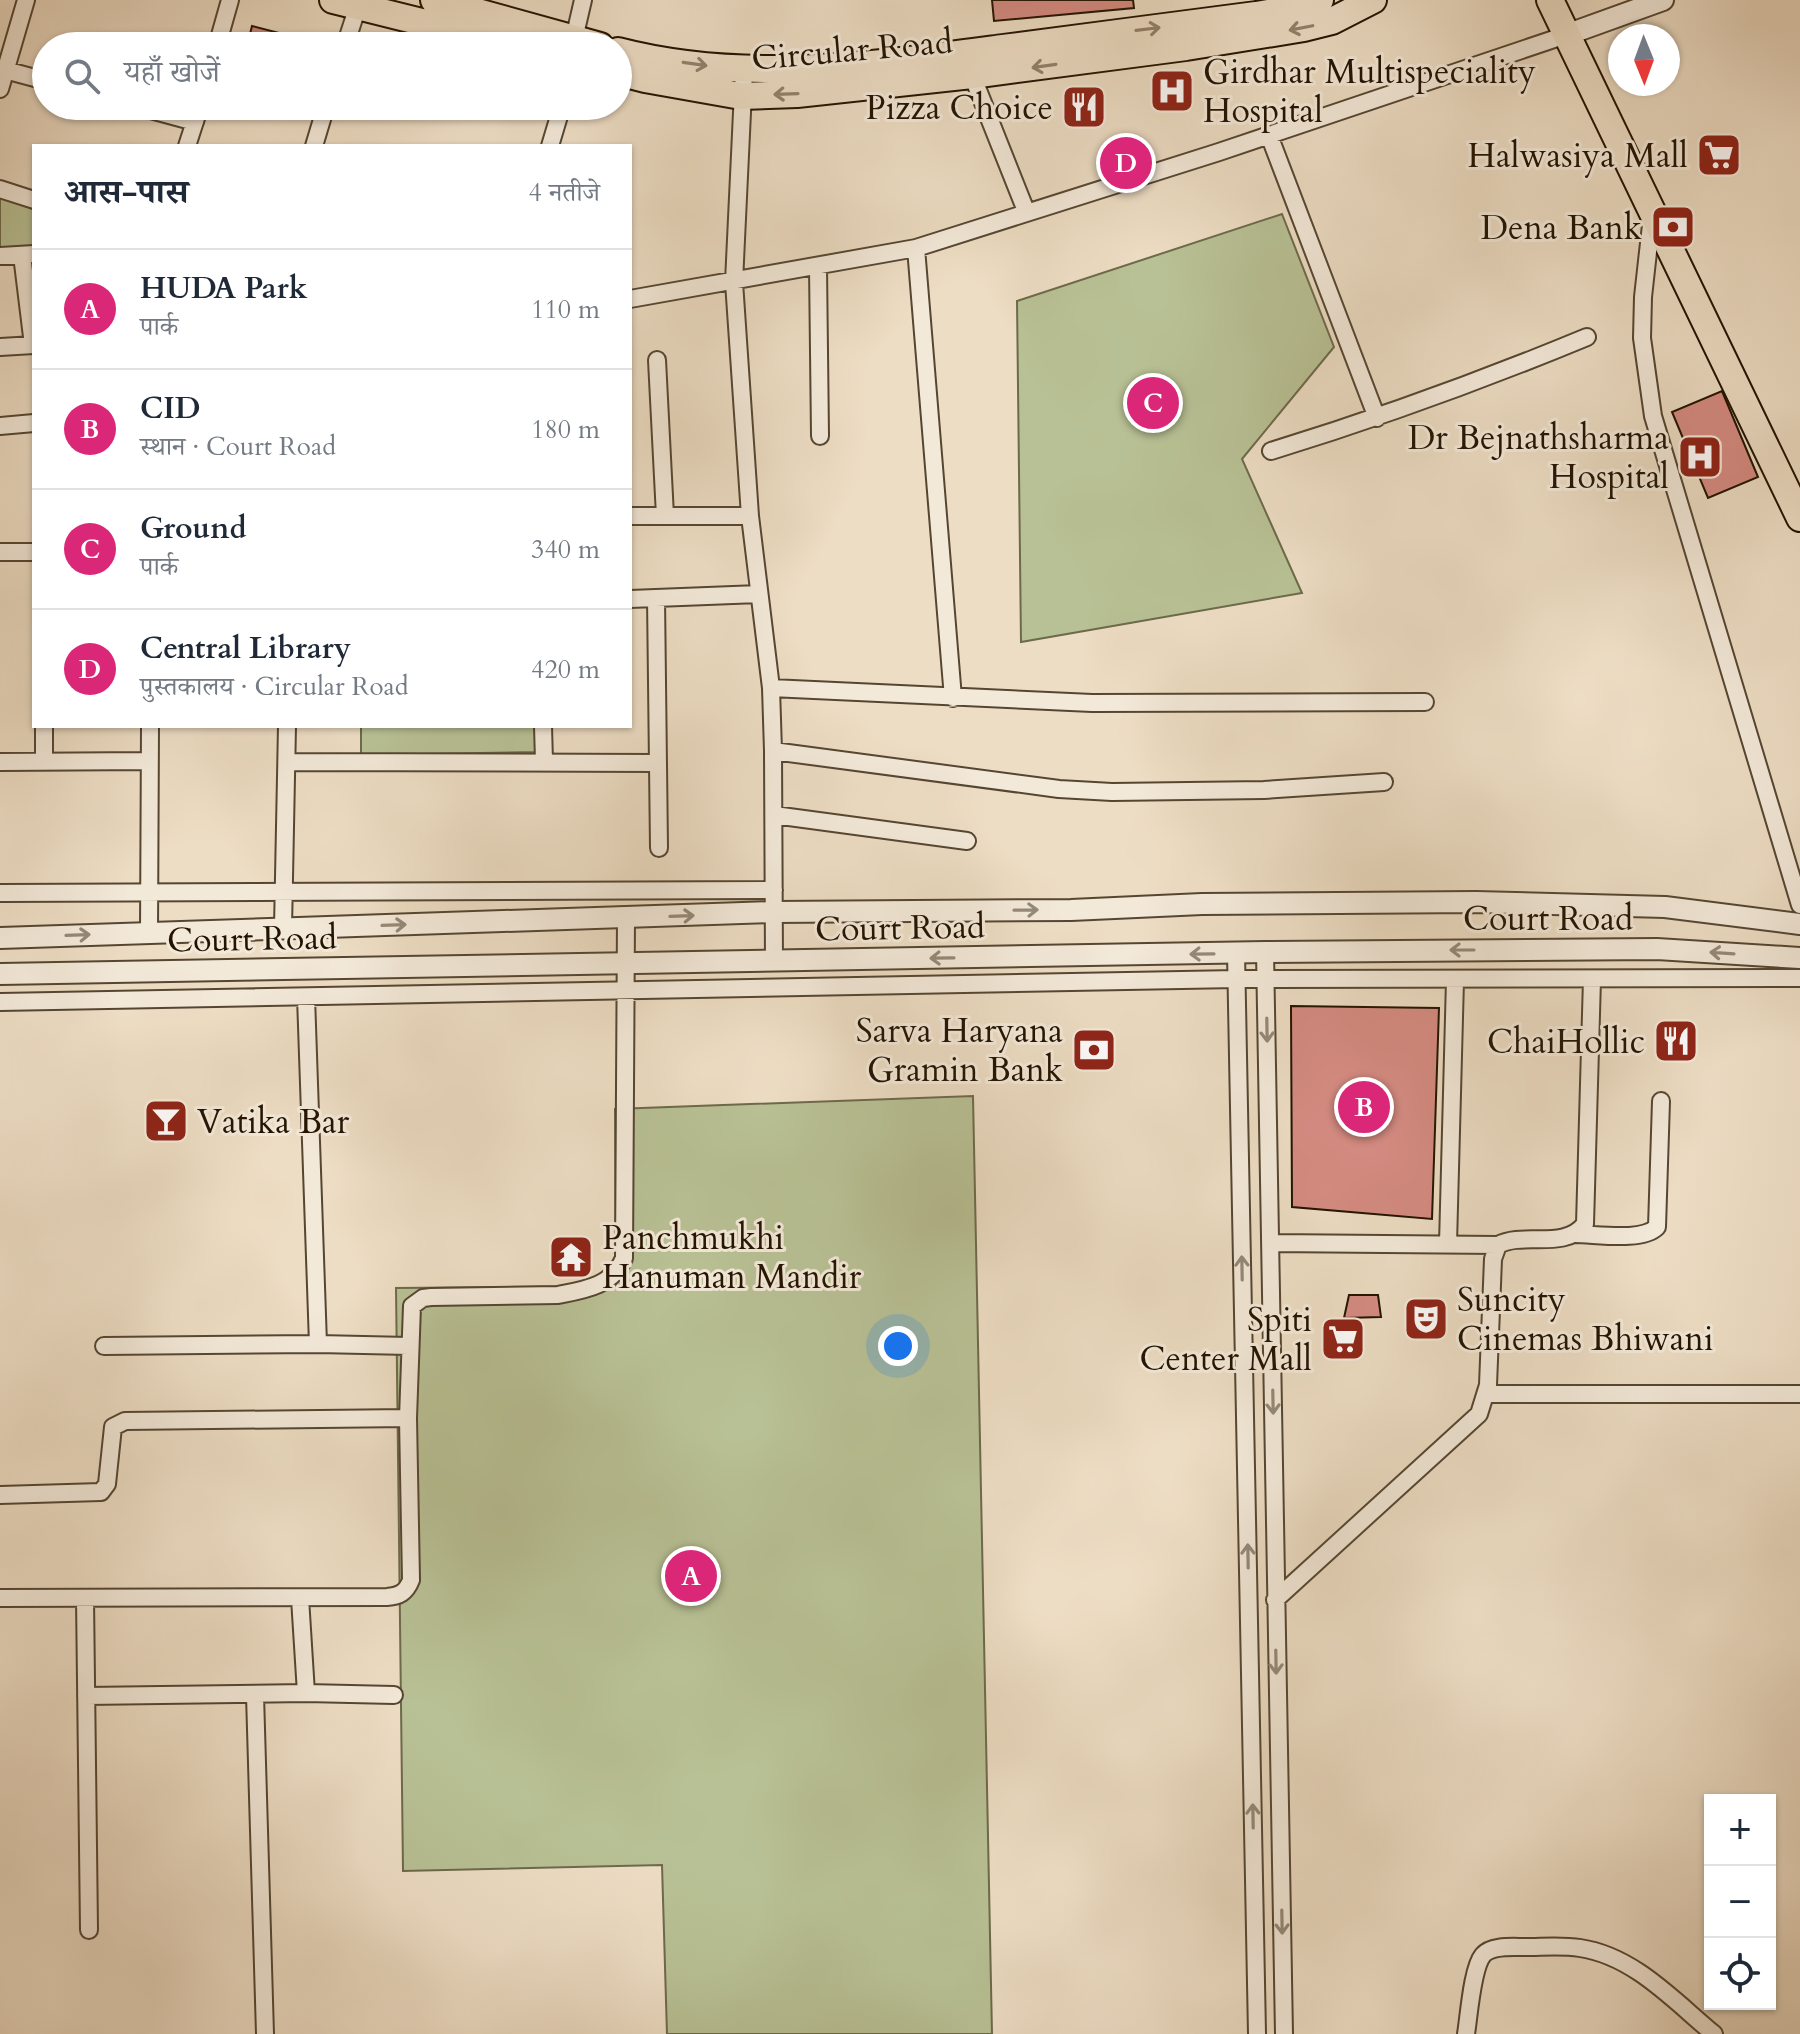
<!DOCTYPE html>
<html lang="hi">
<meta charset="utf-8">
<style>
:root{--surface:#fff;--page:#f2f2f3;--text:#1f2937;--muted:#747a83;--line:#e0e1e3;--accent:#db2777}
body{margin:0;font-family:Cardo,"Noto Serif Devanagari",serif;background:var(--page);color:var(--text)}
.controls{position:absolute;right:24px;bottom:24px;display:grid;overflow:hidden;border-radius:0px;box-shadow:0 2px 6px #0004}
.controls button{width:72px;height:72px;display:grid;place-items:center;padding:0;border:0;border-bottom:2px solid var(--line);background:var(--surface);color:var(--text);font:40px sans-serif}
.compass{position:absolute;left:1608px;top:24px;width:72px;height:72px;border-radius:50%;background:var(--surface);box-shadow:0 2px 6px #0004;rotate:179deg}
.you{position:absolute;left:898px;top:1346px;width:28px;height:28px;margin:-20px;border:6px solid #fff;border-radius:50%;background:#1a73e8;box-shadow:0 0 0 12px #1a73e833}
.badge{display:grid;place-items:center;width:52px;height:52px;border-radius:50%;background:var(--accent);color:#fff;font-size:26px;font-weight:700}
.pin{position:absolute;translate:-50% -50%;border:4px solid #fff;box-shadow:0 2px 8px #0006}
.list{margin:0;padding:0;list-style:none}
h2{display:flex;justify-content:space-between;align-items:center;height:104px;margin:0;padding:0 32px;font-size:34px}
h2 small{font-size:26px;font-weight:400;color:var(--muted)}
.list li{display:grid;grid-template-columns:52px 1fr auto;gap:24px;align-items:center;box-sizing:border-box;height:120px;padding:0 32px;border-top:2px solid var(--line)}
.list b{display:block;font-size:30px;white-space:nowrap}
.list p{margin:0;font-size:26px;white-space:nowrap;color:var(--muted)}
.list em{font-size:26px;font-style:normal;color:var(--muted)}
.icon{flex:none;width:44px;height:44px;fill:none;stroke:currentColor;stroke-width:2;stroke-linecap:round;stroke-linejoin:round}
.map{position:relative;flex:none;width:1800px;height:2034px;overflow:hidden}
.search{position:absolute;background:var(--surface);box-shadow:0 2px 6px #0004;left:32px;top:32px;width:600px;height:88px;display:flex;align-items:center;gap:20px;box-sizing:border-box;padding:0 28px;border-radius:44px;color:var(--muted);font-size:30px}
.panel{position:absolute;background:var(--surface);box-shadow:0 2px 6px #0004;left:32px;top:144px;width:600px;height:584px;border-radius:0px}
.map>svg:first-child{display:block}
.green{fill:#b8c195;stroke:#6d6a4b;stroke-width:2}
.building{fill:#d58b82;stroke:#221301;stroke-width:2}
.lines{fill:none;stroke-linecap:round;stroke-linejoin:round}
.minor-casing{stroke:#554632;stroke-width:20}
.tertiary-casing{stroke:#554632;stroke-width:24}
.primary-casing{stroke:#221301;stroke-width:30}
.trunk-casing{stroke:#221301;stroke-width:30}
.minor{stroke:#f3e9d9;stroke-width:16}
.tertiary{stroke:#f3e9d9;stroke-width:20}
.primary{stroke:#edddc4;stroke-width:26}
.trunk{stroke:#edddc4;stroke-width:26}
.oneway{stroke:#92826c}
.oneway2{stroke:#958978}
.labels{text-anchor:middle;stroke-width:6;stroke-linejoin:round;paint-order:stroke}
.street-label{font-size:34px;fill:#221301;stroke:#f3e9d9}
.poi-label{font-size:34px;fill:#221301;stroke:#f3e9d9;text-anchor:end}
</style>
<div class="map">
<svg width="1800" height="2034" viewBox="0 0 1800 2034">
<rect width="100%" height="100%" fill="#edddc4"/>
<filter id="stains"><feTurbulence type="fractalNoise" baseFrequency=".0025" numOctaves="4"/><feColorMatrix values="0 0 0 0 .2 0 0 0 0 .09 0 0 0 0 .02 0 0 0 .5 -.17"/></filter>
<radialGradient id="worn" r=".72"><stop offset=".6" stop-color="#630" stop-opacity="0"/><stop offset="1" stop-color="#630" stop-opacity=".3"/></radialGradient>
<path class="green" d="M0,189l34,11v56l-34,2z
M1282,214l52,133 -92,112 60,134 -281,49 -4,-341z
M361,726h174l1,26 -175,3z
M973,1096l19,938h-325l-5,-169 -259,6 -7,-583 220,-2 -1,-177z"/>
<path class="building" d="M992,0h141l1,8 -140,13z
M252,26l50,13 -2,7h-53z
M1722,391l36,86 -50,21 -36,-86z
M1291,1006l148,2 -7,211 -140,-12z
M1349,1295h29l3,22 -37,1z"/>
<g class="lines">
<g class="minor-casing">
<path id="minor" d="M574,39l9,-39
M217,46l13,-46
M345,46l13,-40
M5,70l41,11
M744,70l-10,212 16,234 21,172 2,63 1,210
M972,75l54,136
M0,89l26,-89
M136,106l59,16
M1269,135l108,283
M187,146l13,-40
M314,146l12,-40
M550,146l12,-40
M0,189l34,11
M1652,216l-9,81 -1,41 11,78 147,489
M916,248l37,450
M22,255l11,90
M0,256l34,-2
M818,267l2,169
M630,299l286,-51 303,-96 347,-117
M0,347l34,-2
M657,360l8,156
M0,426l34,-3
M1271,451c108,-33 212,-71 316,-114
M630,516h120
M0,552h34
M656,598l3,250
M630,599l129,-5
M771,688l321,15 333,-1
M44,726v36
M543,726l1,35
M773,751l286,38 53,3 152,-2 120,-8
M0,762l149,-1
M288,762l369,1
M774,815l193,26
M0,893l774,-3
M283,928l4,-202
M149,933l1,-207
M1265,952l19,1082
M1236,953l21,1081
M306,997l12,347
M0,1002l1237,-23 563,-1
M1575,1234c21,0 67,8 82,-7l4,-126
M1271,1243l227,2
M1448,1244l7,-264
M104,1346l214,-2 91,2
M1487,1394h313
M0,1495l101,-3 6,-8 6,-57 12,-6 283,-3
M0,1598l387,-1c12,-1 19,-4 24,-17l-3,-162 4,-112 11,-8 8,-1 127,-2c26,-5 55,-9 66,-37l2,-340
M85,1598l4,332
M300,1598l6,95
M1275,1600l204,-186 9,-29 5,-126 5,-14c26,-14 66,6 87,-21l7,-245
M255,1695l10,339
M86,1696l220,-3 88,2
M1466,2034c3,-18 6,-66 17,-79 8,-10 30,-8 41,-8 19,0 38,-2 56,1 54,8 94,53 134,86"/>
</g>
<g class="tertiary-casing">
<path id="tertiary" d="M1566,35l97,-35
M0,938l774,-26 297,-2 131,-6 274,-2 189,5 135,17
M0,974l1265,-22 392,-3 143,9"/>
</g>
<g class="primary-casing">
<path id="primary" d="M333,0l185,46
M434,0l166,46
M618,51c127,33 258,14 385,-3 84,-11 169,-22 253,-33l37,-6 27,-9
M618,72l27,7 96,17 56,-2 175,-19 214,-28 118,-19 28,-7 41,-21"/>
</g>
<g class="trunk-casing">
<path id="trunk" d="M1550,0l250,518"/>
</g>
<use href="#minor" class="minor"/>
<use href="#tertiary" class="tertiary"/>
<use href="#primary" class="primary"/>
<use href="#trunk" class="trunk"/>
</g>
<defs><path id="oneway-shaft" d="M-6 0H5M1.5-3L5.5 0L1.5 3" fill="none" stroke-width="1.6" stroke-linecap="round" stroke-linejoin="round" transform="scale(2)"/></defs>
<g class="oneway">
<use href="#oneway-shaft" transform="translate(1301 28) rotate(169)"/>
<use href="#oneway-shaft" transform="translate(1148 29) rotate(-7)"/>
<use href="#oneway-shaft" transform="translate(695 64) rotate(8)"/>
<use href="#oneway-shaft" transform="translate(1044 66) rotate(172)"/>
<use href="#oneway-shaft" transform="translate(786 94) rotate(178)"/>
</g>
<g class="oneway2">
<use href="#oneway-shaft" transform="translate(1026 910) rotate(-1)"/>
<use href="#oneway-shaft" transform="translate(682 916) rotate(-2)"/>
<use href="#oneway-shaft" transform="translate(394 925) rotate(-2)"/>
<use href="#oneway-shaft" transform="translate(78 935) rotate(-2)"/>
<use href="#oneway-shaft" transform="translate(1462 950) rotate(180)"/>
<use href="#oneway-shaft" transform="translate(1722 953) rotate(-176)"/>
<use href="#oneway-shaft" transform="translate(1202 954) rotate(179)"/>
<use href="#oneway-shaft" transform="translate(942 958) rotate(179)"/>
<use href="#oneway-shaft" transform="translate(1267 1030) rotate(89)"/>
<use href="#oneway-shaft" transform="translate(1242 1268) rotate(-91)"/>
<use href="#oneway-shaft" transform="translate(1273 1402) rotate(89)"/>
<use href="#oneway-shaft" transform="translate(1248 1556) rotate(-91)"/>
<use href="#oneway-shaft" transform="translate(1276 1662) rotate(89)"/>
<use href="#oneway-shaft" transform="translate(1253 1816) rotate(-91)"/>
<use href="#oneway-shaft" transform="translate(1282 1922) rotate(89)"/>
</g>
<defs>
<g id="hospital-square" transform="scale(2.3)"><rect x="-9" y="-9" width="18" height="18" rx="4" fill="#8f2418" stroke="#f3e9d9"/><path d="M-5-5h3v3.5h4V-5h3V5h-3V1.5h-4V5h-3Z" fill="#fff"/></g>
<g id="restaurant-square" transform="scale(2.3)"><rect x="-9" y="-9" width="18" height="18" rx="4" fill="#8f2418" stroke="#f3e9d9"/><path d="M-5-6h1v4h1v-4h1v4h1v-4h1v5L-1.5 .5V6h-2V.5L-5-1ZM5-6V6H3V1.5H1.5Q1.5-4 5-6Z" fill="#fff"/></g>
<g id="supermarket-square" transform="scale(2.3)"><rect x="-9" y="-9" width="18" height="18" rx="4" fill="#8f2418" stroke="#f3e9d9"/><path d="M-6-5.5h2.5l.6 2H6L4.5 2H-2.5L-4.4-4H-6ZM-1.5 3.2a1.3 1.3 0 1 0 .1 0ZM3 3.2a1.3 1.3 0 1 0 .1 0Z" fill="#fff"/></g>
<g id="bank-square" transform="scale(2.3)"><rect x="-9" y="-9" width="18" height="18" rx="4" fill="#8f2418" stroke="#f3e9d9"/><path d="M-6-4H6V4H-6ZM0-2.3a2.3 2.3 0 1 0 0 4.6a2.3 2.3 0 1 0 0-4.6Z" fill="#fff"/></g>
<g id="bar-square" transform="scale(2.3)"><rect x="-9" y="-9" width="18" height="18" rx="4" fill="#8f2418" stroke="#f3e9d9"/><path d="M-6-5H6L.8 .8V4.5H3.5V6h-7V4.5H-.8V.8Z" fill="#fff"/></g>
<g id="temple-square" transform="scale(2.3)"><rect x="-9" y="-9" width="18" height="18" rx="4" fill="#8f2418" stroke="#f3e9d9"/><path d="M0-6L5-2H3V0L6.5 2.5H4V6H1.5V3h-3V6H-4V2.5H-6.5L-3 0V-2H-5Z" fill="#fff"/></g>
<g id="theatre-square" transform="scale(2.3)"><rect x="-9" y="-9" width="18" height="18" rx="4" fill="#8f2418" stroke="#f3e9d9"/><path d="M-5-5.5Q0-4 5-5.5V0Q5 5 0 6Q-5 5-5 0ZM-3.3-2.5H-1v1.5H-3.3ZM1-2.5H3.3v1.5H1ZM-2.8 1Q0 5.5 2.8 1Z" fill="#fff"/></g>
</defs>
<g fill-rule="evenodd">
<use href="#hospital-square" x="1172" y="91"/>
<use href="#restaurant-square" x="1084" y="107"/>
<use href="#supermarket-square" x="1719" y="155"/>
<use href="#bank-square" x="1673" y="227"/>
<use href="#hospital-square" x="1700" y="457"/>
<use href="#restaurant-square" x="1676" y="1041"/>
<use href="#bank-square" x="1094" y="1050"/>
<use href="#bar-square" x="166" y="1121"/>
<use href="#temple-square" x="571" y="1257"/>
<use href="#theatre-square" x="1426" y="1319"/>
<use href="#supermarket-square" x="1343" y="1339"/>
</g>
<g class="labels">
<g class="street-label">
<text transform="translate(852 49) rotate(-5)" y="12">Circular Road</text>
<text x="1548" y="930">Court Road</text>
<text transform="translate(900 927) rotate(-1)" y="12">Court Road</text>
<text transform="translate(252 938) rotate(-1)" y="12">Court Road</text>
</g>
<g class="poi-label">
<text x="1203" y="83" text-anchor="start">Girdhar Multispeciality<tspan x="1203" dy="39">Hospital</tspan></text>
<text x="1053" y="119">Pizza Choice</text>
<text x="1688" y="167">Halwasiya Mall</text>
<text x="1642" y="239">Dena Bank</text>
<text x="1669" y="449">Dr Bejnathsharma<tspan x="1669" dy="39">Hospital</tspan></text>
<text x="1063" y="1042">Sarva Haryana<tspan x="1063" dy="39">Gramin Bank</tspan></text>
<text x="1645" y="1053">ChaiHollic</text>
<text x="197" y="1133" text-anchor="start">Vatika Bar</text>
<text x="602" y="1249" text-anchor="start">Panchmukhi<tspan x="602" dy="39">Hanuman Mandir</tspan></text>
<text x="1457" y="1311" text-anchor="start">Suncity<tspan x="1457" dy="39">Cinemas Bhiwani</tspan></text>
<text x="1312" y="1331">Spiti<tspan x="1312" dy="39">Center Mall</tspan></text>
</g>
</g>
<rect width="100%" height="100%" filter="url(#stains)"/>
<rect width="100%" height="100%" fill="url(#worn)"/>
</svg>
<div class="controls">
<button>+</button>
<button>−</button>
<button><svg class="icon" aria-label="locate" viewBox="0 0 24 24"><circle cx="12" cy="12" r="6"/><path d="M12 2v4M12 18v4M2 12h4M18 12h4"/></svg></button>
</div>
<svg class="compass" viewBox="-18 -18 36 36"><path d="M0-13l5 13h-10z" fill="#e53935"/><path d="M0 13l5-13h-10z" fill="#747a83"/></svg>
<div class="you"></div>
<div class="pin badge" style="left:691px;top:1576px">A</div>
<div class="pin badge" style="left:1364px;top:1107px">B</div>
<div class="pin badge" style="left:1153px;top:403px">C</div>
<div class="pin badge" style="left:1126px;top:163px">D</div>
<div class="search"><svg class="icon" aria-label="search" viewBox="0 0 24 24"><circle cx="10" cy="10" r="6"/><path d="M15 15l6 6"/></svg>यहाँ खोजें</div>
<section class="panel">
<h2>आस-पास<small>4 नतीजे</small></h2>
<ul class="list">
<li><span class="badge">A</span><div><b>HUDA Park</b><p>पार्क</p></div><em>110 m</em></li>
<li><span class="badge">B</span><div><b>CID</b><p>स्थान · Court Road</p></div><em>180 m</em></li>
<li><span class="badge">C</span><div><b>Ground</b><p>पार्क</p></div><em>340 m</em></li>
<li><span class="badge">D</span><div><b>Central Library</b><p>पुस्तकालय · Circular Road</p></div><em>420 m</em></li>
</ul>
</section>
</div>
